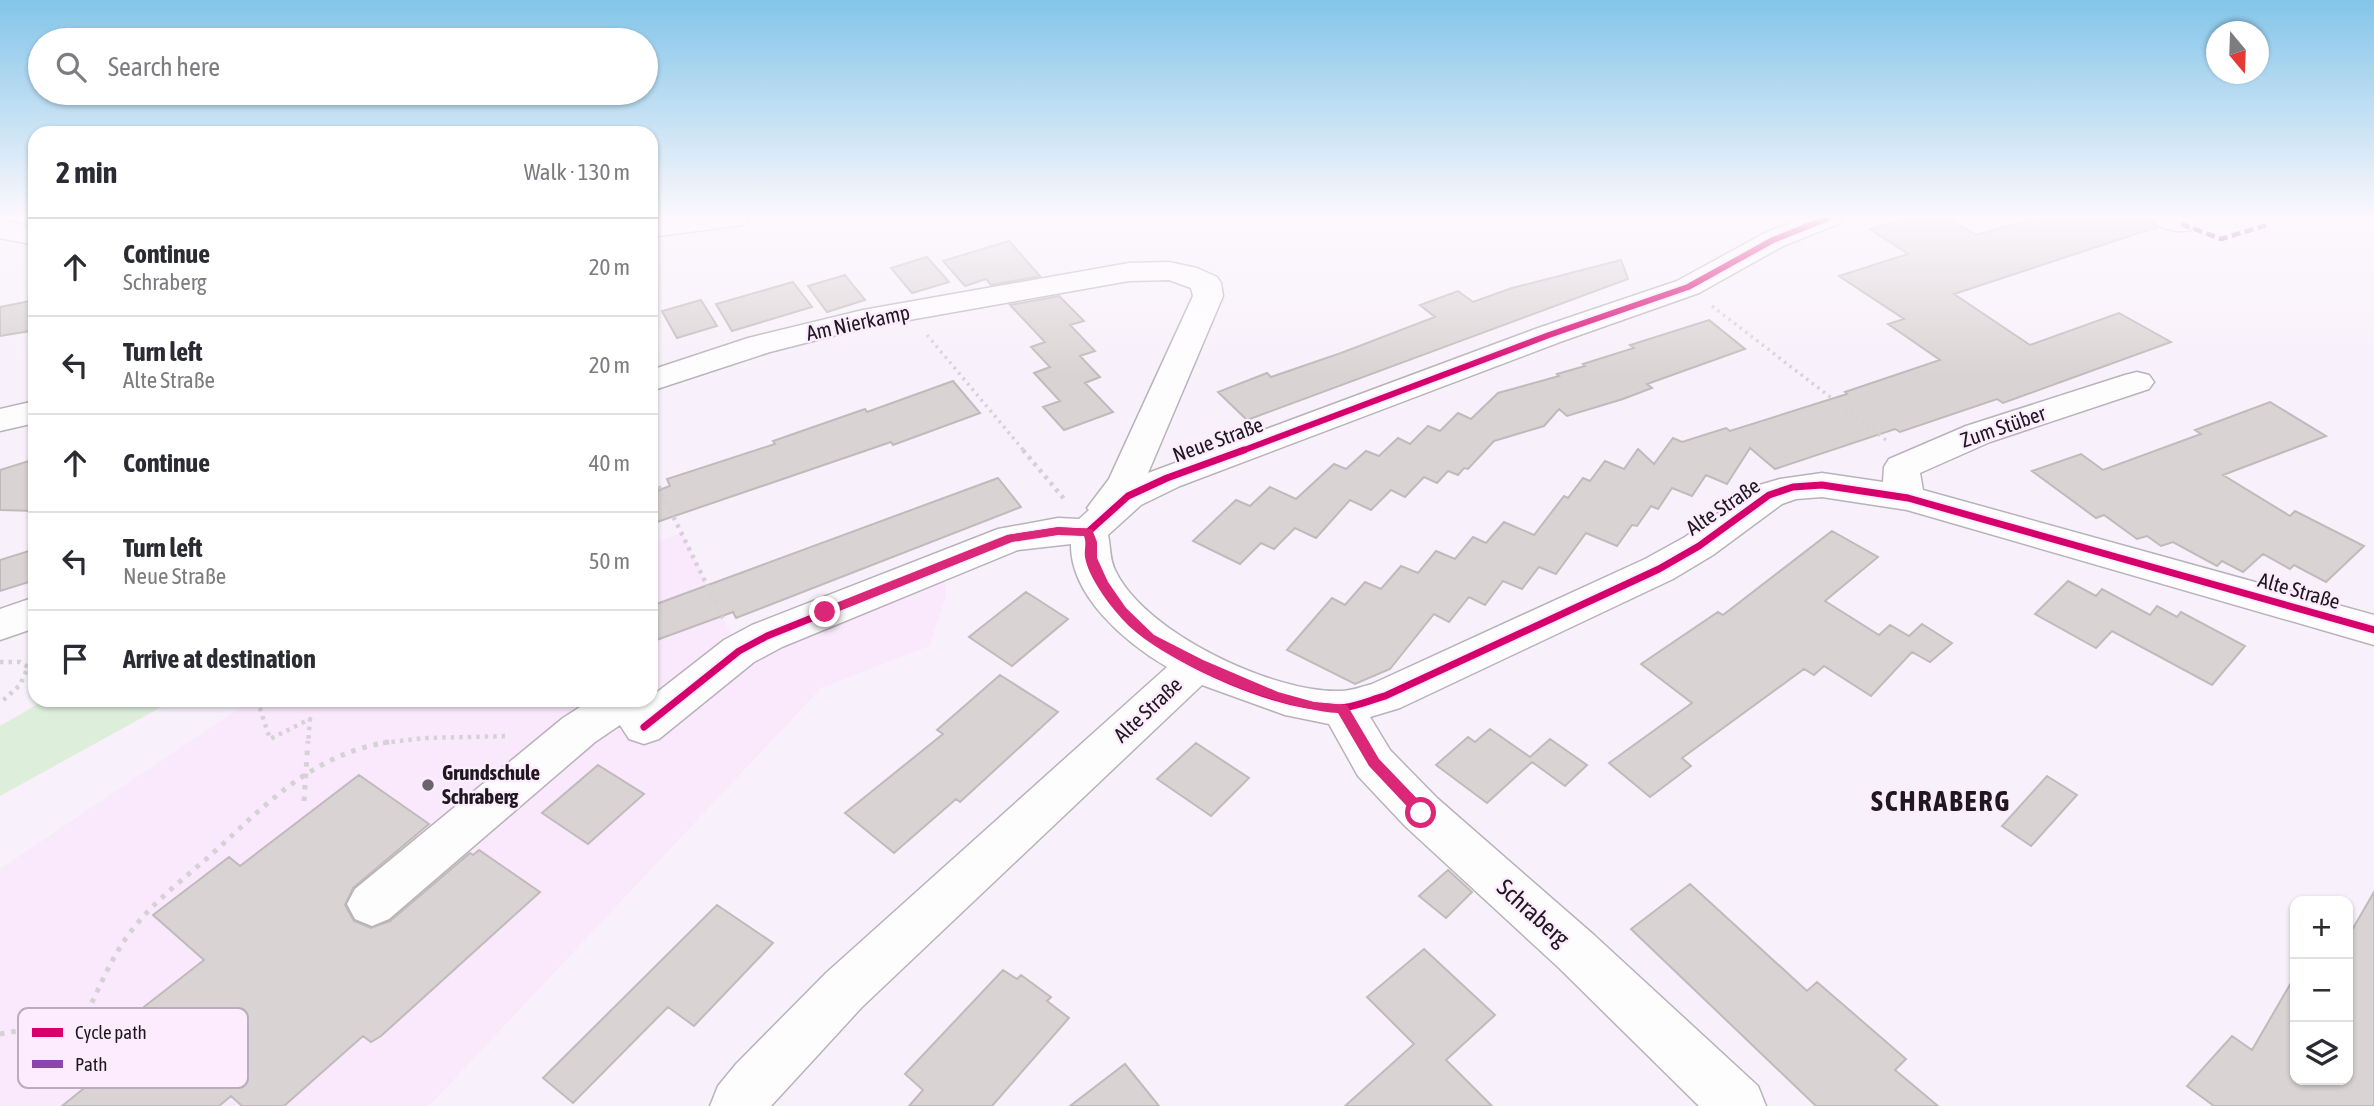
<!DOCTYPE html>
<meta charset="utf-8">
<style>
:root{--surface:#fff;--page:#f2f2f3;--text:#2b2b33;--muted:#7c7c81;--line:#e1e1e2}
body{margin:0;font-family:"Asap Condensed",sans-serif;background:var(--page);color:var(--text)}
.controls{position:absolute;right:21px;bottom:21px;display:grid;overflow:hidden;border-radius:14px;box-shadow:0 2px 5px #0004}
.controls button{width:63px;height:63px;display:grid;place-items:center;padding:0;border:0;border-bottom:2px solid var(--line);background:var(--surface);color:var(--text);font:35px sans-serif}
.compass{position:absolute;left:2206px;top:21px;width:63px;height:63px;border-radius:50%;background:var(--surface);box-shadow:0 2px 5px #0004;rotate:161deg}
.stop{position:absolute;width:21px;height:21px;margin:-16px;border:5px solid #db2777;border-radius:50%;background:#fff}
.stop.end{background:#db2777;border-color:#fff;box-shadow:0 2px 7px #0008}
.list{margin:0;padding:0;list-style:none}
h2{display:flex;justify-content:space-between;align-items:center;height:91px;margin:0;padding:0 28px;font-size:30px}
h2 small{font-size:23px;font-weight:400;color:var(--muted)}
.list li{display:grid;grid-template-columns:46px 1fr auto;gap:21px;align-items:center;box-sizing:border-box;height:98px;padding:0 28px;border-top:2px solid var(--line)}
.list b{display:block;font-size:26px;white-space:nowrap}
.list p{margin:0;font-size:23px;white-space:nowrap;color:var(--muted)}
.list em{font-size:23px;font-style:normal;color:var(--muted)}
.icon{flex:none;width:38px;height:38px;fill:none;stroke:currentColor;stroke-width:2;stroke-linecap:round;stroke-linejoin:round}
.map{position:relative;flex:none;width:2374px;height:1106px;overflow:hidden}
.search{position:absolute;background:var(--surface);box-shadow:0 2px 5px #0004;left:28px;top:28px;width:630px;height:77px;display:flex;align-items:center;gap:18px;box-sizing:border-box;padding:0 24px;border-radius:38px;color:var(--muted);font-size:26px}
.panel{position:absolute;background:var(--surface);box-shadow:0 2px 5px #0004;left:28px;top:126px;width:630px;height:581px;border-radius:21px}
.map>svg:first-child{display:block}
.built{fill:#fae8fc}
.green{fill:#ddeedb}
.building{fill:#dad3d3;stroke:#c0baba;stroke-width:2}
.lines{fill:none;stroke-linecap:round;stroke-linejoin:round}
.minor-casing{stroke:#b9b2ba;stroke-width:3}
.major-casing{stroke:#b9b2ba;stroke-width:3}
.path-far2{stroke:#d5d2d5;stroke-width:3.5;stroke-dasharray:2.5 4.5;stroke-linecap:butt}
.path-far1{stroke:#d5d2d5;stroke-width:4.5;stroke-dasharray:3.5 5;stroke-linecap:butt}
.path{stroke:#d5d2d5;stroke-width:5;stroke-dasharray:4.5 7;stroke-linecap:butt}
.minor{fill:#fefdfe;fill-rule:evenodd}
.major{fill:#fefdfe;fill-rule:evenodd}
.quiet{stroke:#8e44ad;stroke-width:4.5;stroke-dasharray:9 4.5;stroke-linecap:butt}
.cycleway-far1-casing{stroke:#fcecfe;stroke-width:10}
.cycleway-casing{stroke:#fcecfe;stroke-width:11}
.cycleway-far1{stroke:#d6006c;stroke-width:6}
.cycleway{stroke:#d6006c;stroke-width:7}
.route{fill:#db2777}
.poi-dot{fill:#6b646c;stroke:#fcecfe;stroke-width:2.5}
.labels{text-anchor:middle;stroke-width:5;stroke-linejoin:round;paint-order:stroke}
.street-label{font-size:21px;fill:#1f1820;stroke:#fcecfe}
.poi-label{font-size:21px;font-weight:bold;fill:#1f1820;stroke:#fcecfe;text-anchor:start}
.near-street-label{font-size:24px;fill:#1f1820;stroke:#fcecfe}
.district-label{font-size:28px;font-weight:bold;letter-spacing:2px;fill:#1f1820;stroke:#fcecfe}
.key{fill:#fcecfe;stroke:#baacbb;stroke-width:2}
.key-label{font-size:19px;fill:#1f1820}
</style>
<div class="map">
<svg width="2374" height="1106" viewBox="0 0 2374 1106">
<rect width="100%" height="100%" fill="#f8f0fa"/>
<path class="built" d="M682,533l57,118 33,-4 173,-73 1,22 -17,50 -108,42 -392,418h-429v-237l252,-169h399v-156z"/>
<path class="green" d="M45,700h129l-174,96v-70z"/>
<path class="building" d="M1915,218h32l29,17 60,-17h112l9,9 -203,67 76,51 89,-32 52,29 -168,61 -6,-4 -97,33 -5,-3 -120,40 -25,-21 -23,36 -21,-9 -14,21 -20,-8 -14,21 -7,-3 -14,20 -5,-1 -15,21 -31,-13 -30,41 -17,-7 -17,22 -19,-8 -18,24 -16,-8 -20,25 -15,-8 -44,55 -35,15 -68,-34 45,-52 13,7 20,-23 16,7 20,-23 17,7 18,-22 19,8 18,-22 13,6 18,-21 30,13 30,-39 4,2 15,-20 7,3 15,-20 19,8 14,-20 16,15 19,-26 9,4 44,-14 4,3 117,-37 -2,-2 95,-32 -52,-36 16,-5 -65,-43 69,-22 -38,-25z
M1009,241l31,35 -49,9 -5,-6 -21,7 -22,-25z
M927,257l22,25 -37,11 -21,-25z
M1621,260l7,19 -381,141 -29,-28 49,-19 4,4 70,-24 94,-36 -15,-12 38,-14 15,11 39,-14z
M845,275l20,25 -38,12 -19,-26z
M793,282l19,25 -80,24 -16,-27z
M1059,296l25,25 -14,4 25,26 -15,5 20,21 -15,6 28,29 -49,18 -21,-23 17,-6 -26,-28 16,-6 -19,-20 14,-5 -35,-37z
M35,300v15l-5,16 -30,5v-29z
M701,300l16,26 -40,12 -15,-27z
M1709,320l36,29 -98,35 5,4 -29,11 -56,17 -8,-7 -15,17 -50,15 -26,28 -4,-1 -6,7 -10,-4 -11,12 -13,-6 -19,20 -14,-7 -20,20 -21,-10 -34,38 -21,-10 -21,21 -13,-6 -21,21 -47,-23 43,-41 14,6 20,-19 26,12 38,-35 12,5 20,-18 13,5 19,-18 12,6 18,-18 12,5 18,-18 13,6 27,-26 61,-17 -2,-2 28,-8 -2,-2 51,-16 -4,-3z
M953,381l27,32 -87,32 -2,-3 -240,82v-31l19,-7 -3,-7 108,-35 -2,-3 92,-32 2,3z
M2270,402l56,34 -103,39 67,41 5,-5 69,35 -38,36 -32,-17 -4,4 -27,-15 -20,18 -21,-11 -5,5 -44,-24 -12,4 -14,-10 -10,3 -33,-24 -8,3 -64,-47 49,-17 22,16 98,-36 -6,-4z
M35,459v52l-35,-1v-40z
M998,478l23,29 -285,111 -3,-6 -82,30v-36z
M1832,531l46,26 -53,44 54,34 11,-10 19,11 13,-12 30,19 -22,19 -18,-10 -41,44 -47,-30 -10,9 -10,-6 -122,89 9,8 -41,31 -41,-34 83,-60 -51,-39 77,-52 5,3z
M35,549v31l-35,11v-31z
M2068,581l28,15 6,-7 48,26 7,-9 20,11 4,-5 64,34 -33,39 -100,-54 -16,17 -61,-34z
M1026,592l42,27 -56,47 -43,-29z
M1000,675l58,37 -98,90 -4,-3 -62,54 -49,-40 98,-79 -6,-4z
M1490,729l40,28 20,-18 37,26 -22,21 -33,-24 -45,41 -51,-38 32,-28 7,5z
M1196,743l53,35 -38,38 -54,-37z
M598,765l46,29 -56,50 -46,-31z
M359,775l70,49 -76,64 -8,17 9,16 17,7 19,-7 80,-68 3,2 6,-5 61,42 -159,144 -10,6 -8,-6 -79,70h-42l-11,-10 -12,10h-157l98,-79 -20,-17 64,-50 -51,-45 76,-58 11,9z
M2047,776l30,19 -46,51 -29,-20z
M1448,870l24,22 -26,26 -27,-22z
M1690,884l117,107 10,-9 89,77 -11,11 43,36h-122l-185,-177z
M2374,892v214h-160l-27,-20 45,-50 20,14 43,-74v104h53v-153l4,3z
M717,905l56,38 -79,83 -26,-19 -95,96 -30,-25z
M1424,949l71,66 -49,45 46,46h-147l69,-62 -47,-47z
M1003,970l14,9 4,-4 30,22 -4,4 22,17 -77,88h-83l14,-16 -18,-16z
M1125,1064l34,42h-89z"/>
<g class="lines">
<g class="minor-casing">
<path id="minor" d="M1803,218h39l-4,6 -55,22 -84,47 -139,49 -380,144 -39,19 -33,30c3,13 1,24 8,37 30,61 157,121 224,119 11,0 21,-4 32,-7l273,-125 40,-22 71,-51 24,-7 42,-6 61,9 1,-15 5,-8 77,-33 159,-51 12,-3 12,3 5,7 -5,7 -159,53 -70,31 3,17 451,125v30l-467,-135 -85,-13 -26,2 -14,5 -69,51 -40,24 -273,129 -30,9 20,33 47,48 157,137 164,151 8,20h-67l-141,-139 -153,-141 -47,-50 -29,-52 -44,-9 -83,-30 -340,322 -91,99h-61l8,-20 18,-22 90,-91 341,-306c-41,-24 -97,-71 -96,-123l-53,6 -236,97 -28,15 -95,77 -15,5 -15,-5 -9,-14 -25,17 -206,177 -17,7 -17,-7 -8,-15 8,-15 208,-171 28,-18h60v-3l73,-57 28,-15 246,-96 60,-11 21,1 10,-9 -2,-2 22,-29 84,-183 -2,-8 -22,-8 -40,1 -265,47 -94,24 -119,39v-21l97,-32 115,-28 266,-47 40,-1 28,6 20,9 4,6 2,13 -75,177 390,-145 139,-47 86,-47z
M2151,218h40l4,6 -4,6c-13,3 -32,0 -40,-12z
M35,401v22l-35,8v-22z
M35,597v31l-35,12v-31z"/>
</g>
<g class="major-casing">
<path id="major" d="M664,218h85l-4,6 -10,2 -84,11v-18z
M0,220l35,7v18l-35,-7z"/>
</g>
<path class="path-far2" d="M1712,306l174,134
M927,335l98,117"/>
<path class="path-far1" d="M1023,450l42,50
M651,471l72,147
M0,662h20l8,5 -8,18 -20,18
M257,700l13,39 40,-20 -2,24
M383,743l42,-5 85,-2"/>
<path class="path" d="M304,801l4,-60
M0,1034l84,-15c15,-30 27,-62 48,-89 23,-30 53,-52 81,-77 57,-52 100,-100 181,-112"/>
<use href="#minor" class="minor"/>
<use href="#major" class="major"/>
<path class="quiet" d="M2181,224l40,15 43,-13 -1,-8"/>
<g class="cycleway-far1-casing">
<path id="cycleway-far1" d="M1239,452l310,-117 139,-48 85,-47 55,-22"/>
</g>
<g class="cycleway-casing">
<path id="cycleway" d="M1088,532c5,16 3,31 12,46 9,18 21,34 36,47 45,41 141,82 202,83 16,0 32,-8 47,-12l274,-127 40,-23 70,-51 24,-8 29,-2 86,13 466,132
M644,727l95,-76 28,-15 244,-98 47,-7 30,1 40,-36 39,-18 77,-28"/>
</g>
<use href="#cycleway-far1" class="cycleway-far1"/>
<use href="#cycleway" class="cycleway"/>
</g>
<linearGradient id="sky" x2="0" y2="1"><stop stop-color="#83c5e9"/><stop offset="0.58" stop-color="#fcf8fd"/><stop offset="1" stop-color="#fcf8fd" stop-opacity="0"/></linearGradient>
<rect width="2374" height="373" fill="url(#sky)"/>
<path class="route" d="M1058,527l34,2 5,13v16l11,24 18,26 28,27 49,25 75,32 36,10 33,3 32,54 47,49v9h-9l-48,-51 -31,-53c-60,-4 -184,-52 -221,-100 -12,-14 -29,-38 -32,-56 -1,-8 2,-14 -1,-21l-26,-1 -46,7 -183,73h-8l-2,-3 2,-3 186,-74z"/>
<circle class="poi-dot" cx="428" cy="785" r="7"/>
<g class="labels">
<g class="street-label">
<text transform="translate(858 323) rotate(-12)" y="7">Am Nierkamp</text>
<text transform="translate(2003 427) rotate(-19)" y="7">Zum Stüber</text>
<text transform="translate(1218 440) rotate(-20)" y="7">Neue Straße</text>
<text transform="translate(1723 507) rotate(-34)" y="7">Alte Straße</text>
<text transform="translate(2299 591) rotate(16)" y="7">Alte Straße</text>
<text transform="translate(1148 710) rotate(-43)" y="7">Alte Straße</text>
</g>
<g class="poi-label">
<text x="442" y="780">Grundschule<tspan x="442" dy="24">Schraberg</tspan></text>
</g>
<g class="near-street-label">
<text transform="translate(1533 913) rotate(42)" y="8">Schraberg</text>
</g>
<g class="district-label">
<text x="1941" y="811">SCHRABERG</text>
</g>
</g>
<rect x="18" y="1008" width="230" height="80" rx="10" class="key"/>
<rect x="32" y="1028" width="31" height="9" fill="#d6006c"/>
<rect x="32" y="1060" width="31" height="8" fill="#8e44ad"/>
<g class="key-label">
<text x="75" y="1039">Cycle path</text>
<text x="75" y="1071">Path</text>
</g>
</svg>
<div class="controls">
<button>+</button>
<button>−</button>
<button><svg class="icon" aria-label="layers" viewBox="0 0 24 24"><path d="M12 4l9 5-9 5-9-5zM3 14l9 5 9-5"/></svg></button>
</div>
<svg class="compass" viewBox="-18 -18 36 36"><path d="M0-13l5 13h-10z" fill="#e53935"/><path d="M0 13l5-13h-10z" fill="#7c7c81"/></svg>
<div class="stop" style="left:1421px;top:813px"></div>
<div class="stop end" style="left:825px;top:612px"></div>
<div class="search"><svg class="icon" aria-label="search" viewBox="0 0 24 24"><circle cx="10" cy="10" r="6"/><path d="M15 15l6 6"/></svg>Search here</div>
<section class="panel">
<h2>2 min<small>Walk · 130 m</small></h2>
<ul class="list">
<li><svg class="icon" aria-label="ahead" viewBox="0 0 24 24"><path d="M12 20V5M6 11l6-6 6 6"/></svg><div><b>Continue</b><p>Schraberg</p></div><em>20 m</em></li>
<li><svg class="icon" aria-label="left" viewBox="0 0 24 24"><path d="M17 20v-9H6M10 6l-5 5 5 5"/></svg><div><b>Turn left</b><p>Alte Straße</p></div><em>20 m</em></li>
<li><svg class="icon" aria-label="ahead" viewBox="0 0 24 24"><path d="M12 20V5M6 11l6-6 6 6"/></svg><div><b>Continue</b></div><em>40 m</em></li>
<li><svg class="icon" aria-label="left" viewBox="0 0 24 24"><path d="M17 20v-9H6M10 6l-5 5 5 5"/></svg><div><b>Turn left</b><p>Neue Straße</p></div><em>50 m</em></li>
<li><svg class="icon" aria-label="arrive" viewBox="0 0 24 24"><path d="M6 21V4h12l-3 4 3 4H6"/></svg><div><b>Arrive at destination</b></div></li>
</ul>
</section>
</div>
